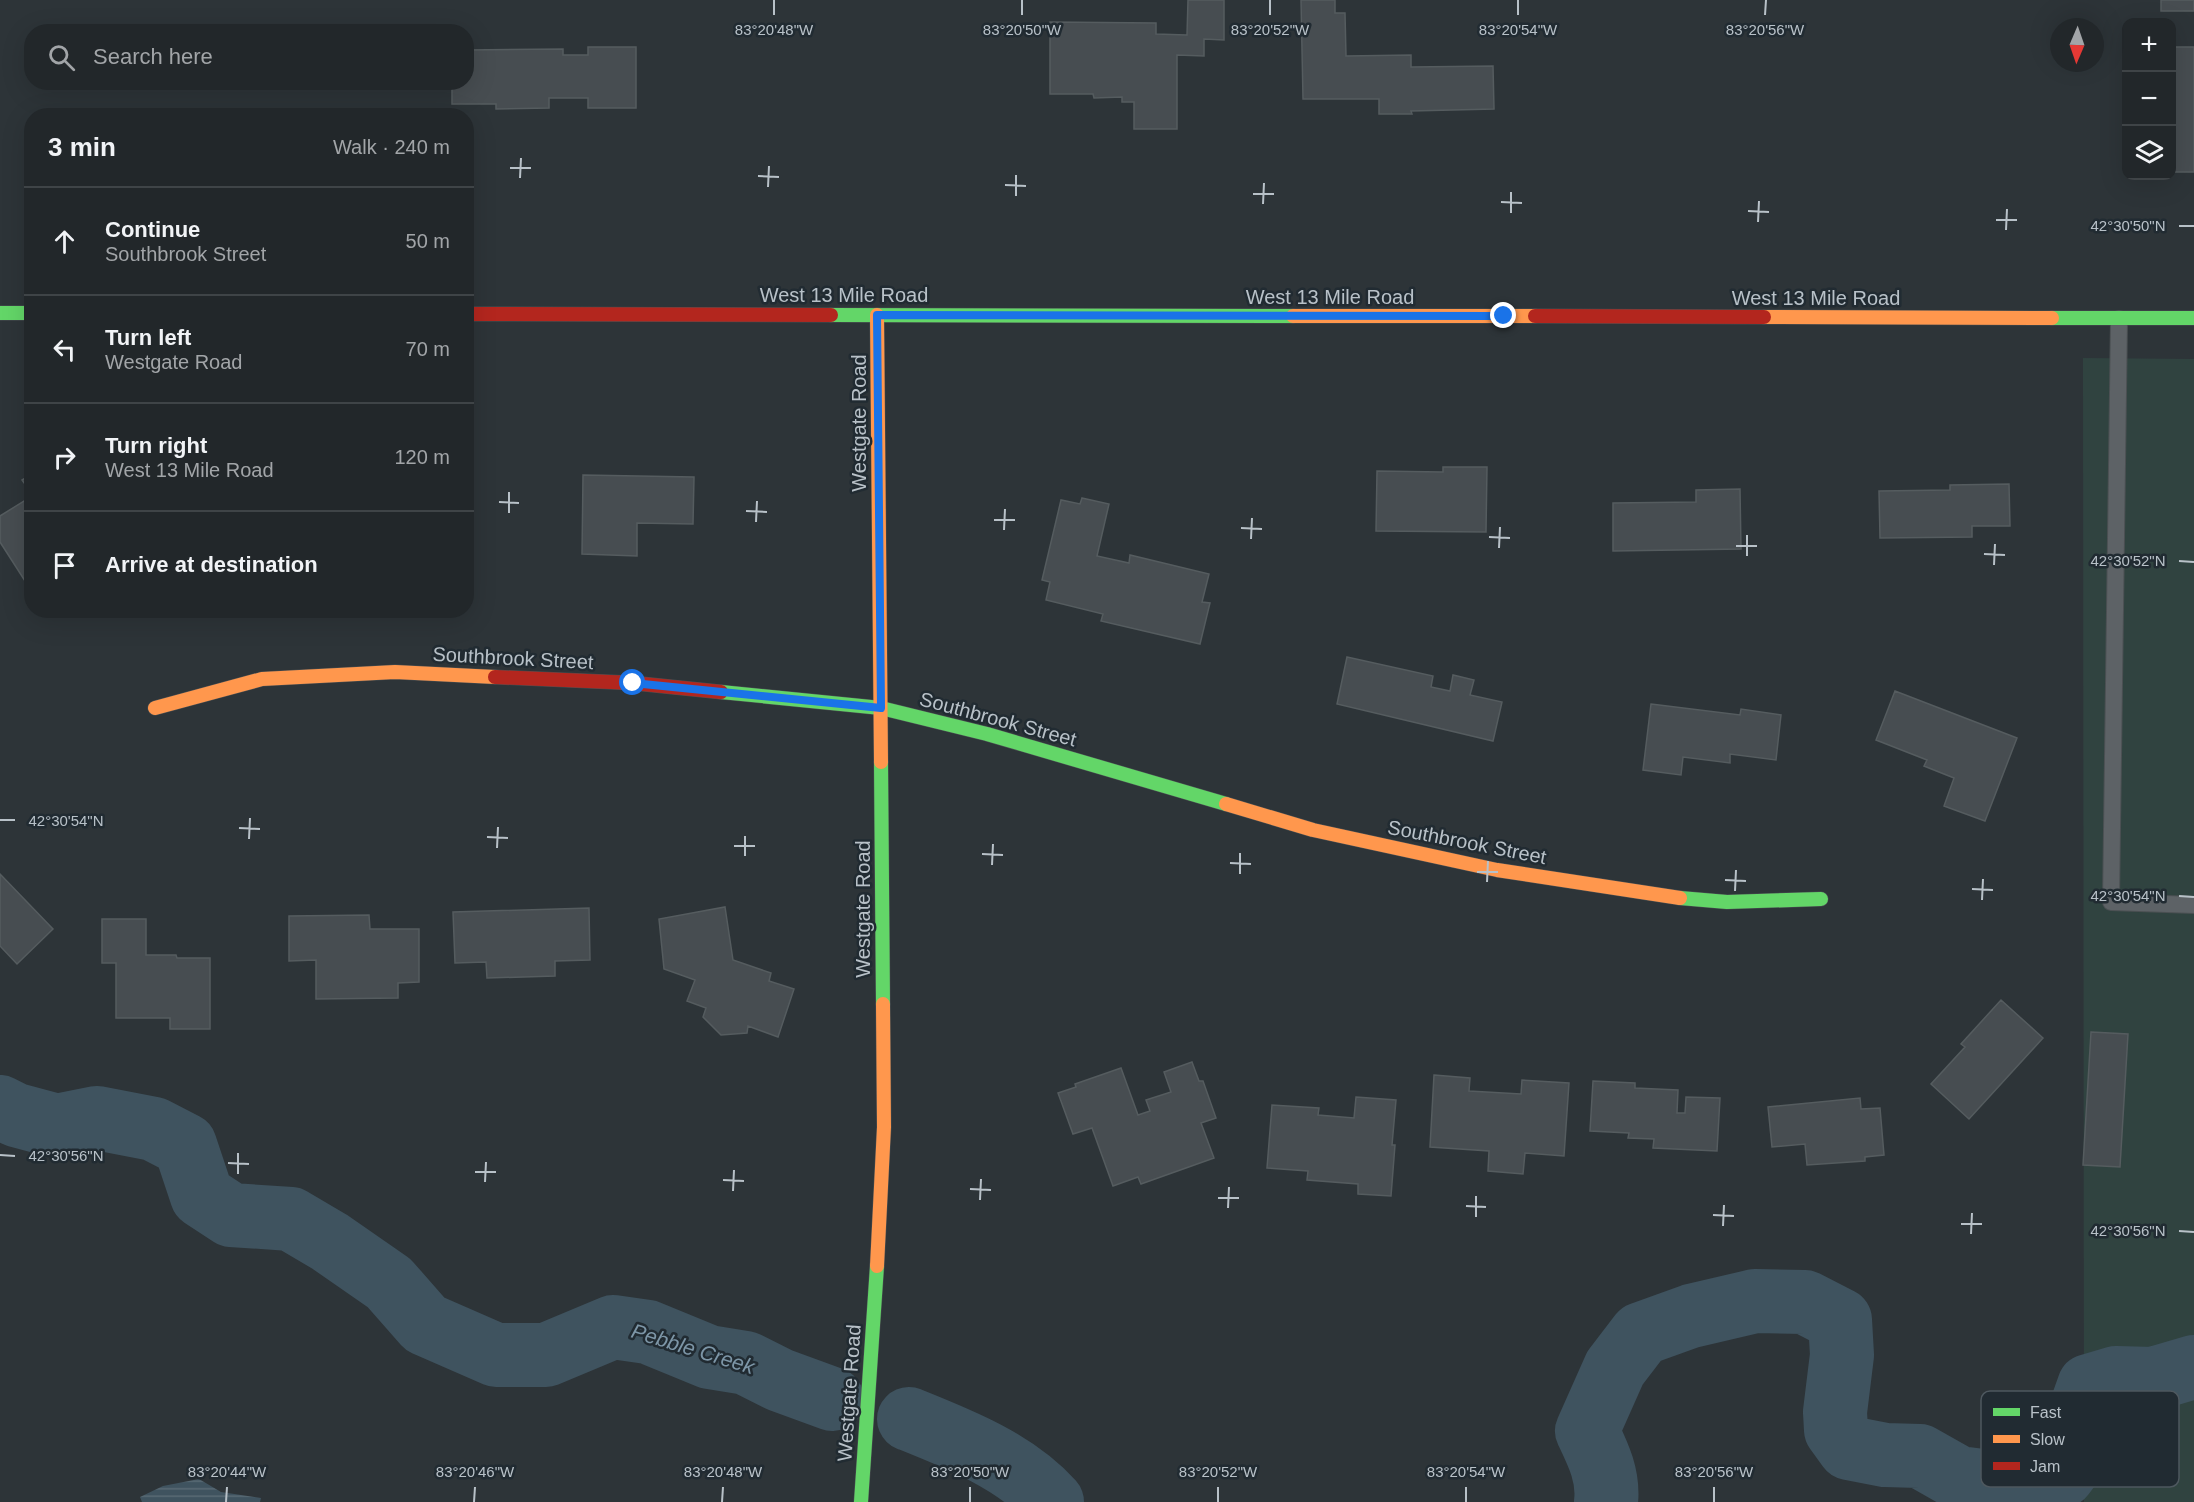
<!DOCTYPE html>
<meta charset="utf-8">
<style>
:root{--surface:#22272a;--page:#2a2f32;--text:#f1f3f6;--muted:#a2a5a8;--line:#3f4447}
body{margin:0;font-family:Helvetica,sans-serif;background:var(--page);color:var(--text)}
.controls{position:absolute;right:18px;top:18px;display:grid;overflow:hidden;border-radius:12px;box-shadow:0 6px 24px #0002}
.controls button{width:54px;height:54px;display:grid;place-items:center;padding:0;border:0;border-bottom:2px solid var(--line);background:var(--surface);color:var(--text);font:30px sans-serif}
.compass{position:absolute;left:2050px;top:18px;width:54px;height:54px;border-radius:50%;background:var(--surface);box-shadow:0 6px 24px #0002;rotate:182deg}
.stop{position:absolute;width:18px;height:18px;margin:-14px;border:4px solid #1a73e8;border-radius:50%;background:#fff}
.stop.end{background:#1a73e8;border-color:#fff;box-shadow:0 2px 6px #0008}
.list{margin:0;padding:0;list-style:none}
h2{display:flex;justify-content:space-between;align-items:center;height:78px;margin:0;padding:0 24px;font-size:26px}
h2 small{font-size:20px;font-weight:400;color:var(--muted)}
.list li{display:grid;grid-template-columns:39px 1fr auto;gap:18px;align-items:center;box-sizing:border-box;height:108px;padding:0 24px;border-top:2px solid var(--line)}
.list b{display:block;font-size:22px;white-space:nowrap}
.list p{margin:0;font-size:20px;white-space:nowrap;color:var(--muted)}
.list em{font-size:20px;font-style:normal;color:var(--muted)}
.icon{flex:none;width:33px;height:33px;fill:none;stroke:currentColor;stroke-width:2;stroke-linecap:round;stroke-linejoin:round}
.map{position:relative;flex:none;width:2194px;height:1502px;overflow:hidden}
.search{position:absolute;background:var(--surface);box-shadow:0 6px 24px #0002;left:24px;top:24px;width:450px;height:66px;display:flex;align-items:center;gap:15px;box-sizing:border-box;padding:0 21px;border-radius:24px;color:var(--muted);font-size:22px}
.panel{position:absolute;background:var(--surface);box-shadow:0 6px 24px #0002;left:24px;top:108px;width:450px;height:510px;border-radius:24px}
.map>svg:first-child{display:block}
.grass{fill:#304340}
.water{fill:url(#water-rules)}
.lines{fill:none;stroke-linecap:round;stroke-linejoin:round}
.river{stroke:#3f535f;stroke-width:64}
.building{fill:#474d51;stroke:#555c5f;stroke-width:1.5}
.lane-casing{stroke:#4b5053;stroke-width:18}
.fast-casing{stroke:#4b5053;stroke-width:15}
.slow-casing{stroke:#4b5053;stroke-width:15}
.jam-casing{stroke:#4b5053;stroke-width:15}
.lane{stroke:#5d6266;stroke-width:16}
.fast{stroke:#63d668;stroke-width:14}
.slow{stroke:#ff974d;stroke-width:14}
.jam{stroke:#b3261e;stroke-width:14}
.route{stroke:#1a73e8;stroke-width:8}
.ticks{fill:none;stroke:#b8c1c8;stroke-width:2}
.labels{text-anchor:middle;stroke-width:5;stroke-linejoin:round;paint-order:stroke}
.street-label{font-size:20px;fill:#b8c1c8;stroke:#212b32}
.water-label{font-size:21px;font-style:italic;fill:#7d96a7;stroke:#212b32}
.key{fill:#212b32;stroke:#4e585f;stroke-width:1.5}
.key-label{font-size:16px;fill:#b8c1c8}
.ticks-label{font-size:15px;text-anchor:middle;fill:#b8c1c8;stroke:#212b32;stroke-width:5;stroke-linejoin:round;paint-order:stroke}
</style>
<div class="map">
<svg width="2194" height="1502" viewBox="0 0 2194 1502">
<defs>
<pattern id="water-rules" width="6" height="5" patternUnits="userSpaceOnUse" patternTransform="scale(1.5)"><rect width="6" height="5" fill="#3f535f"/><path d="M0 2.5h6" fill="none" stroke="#596a74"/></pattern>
</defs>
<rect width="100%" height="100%" fill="#2d3438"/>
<path class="grass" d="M2083,358l111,1v1143h-110z"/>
<path class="water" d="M199,1479l22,13 40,6 -1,4h-118l-2,-5 23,-11z"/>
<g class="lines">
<path class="river" d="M0,1107l16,8 41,11 40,-8 57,11 31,16 17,51 29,19 60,4 39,23 59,41 36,41 71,31h50l67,-28 35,5 61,25 37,6 34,17 52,19
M909,1419c50,20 106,42 143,83
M1606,1502c3,-26 -8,-48 -19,-71l28,-63 26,-34 50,-18 64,-15 50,1 35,18 2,35 -7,57 1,18 13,18 36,7 35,1 39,22 55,7 30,-10h19l12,-16 3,-42 11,-31 27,-8 37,1 41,-12"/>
</g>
<path class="building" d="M1188,0h36v40l-20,-1v17l-27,-1v74h-43v-27h-12v-5l-28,1 -1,-4h-43v-72l106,1v11l31,1z
M1301,0h34v13h10l1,43 65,-1v12l82,-1 1,43 -83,2 1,3h-33v-15h-76z
M2161,0h33v11h-33z
M588,47h48v61h-48v-10h-39v10l-53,1v-5h-44v-22h14v-32l97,-1v6h25z
M2172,47h22v125h-22z
M1443,467h44l-1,65 -110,-1 1,-60 66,1z
M32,474v20l-10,-14z
M583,475l111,2 -1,47 -56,-1v33l-55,-2z
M2009,484l1,42h-38v11l-92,1 -1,-47 71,-1v-5z
M1740,489l1,60 -128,2v-48l83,-1v-12z
M32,496v81l-7,4 -25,-39v-26z
M1082,498l27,6 -12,52 32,7 1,-8 79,19 -7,28 8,1 -10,41 -99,-23 2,-7 -57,-14 4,-18 -8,-2 19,-80 19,4z
M1347,657l86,19 -2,11 19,4 3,-16 21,5 -4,15 32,7 -9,39 -156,-37z
M1895,691l122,47 -32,83 -41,-15 10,-28 -30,-12 3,-6 -51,-20z
M1651,704l89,11 1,-6 40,6 -5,45 -46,-6v9l-47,-6 -2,18 -38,-5z
M0,874l53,55 -36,35 -17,-18z
M725,907l8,53 38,13 -2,8 25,8 -16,48 -30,-11 -1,7 -26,2 -18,-18 3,-9 -19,-7 8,-21 -31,-11 -5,-50z
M589,908l1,52 -35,1v15l-68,2 -1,-16 -31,1 -2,-51z
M369,915l1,14h49v53l-21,1v15l-82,1v-39l-27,1v-45z
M102,919h44v36h30l1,3h33v71h-40v-11h-54v-55h-14z
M2001,1000l42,38 -74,81 -38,-35 34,-37 -4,-3z
M2091,1032l37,2 -8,133 -37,-2z
M1192,1062l7,19h4l13,37 -15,5 13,35 -73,26 -3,-7 -25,9 -21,-58 -19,6 -15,-41 18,-6 -1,-3 46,-16 17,47 12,-4 -4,-11 25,-8 -7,-20z
M1434,1075l36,3 -1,13 52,3 1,-14 47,3 -5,73 -39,-3 -2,21 -35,-3 1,-20 -59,-4z
M1593,1081l42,2v5l43,2 -1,23h8l1,-16 34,1 -3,53 -64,-3 1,-9 -26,-1 1,-5 -39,-2z
M1356,1097l40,3 -4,45h3l-4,51 -33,-2v-10l-51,-4 1,-9 -41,-3 5,-63 47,3 -1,7 36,3z
M1860,1098l1,11 19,-1 4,47 -19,2v4l-58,4 -2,-21 -33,3 -4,-40z"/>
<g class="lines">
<g class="lane-casing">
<path id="lane" d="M2119,319l-8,583 83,3"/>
</g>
<g class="fast-casing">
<path id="fast" d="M0,313h32
M831,315l462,1
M2052,318h142
M721,692l160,16 106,26 239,70
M881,762l2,242
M1680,898l47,4 94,-3
M861,1502l16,-236"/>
</g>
<g class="slow-casing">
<path id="slow" d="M877,315l4,447
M1293,316h242
M1764,317l288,1
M155,708l107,-29 133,-7 100,5
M1226,804l87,26 184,40 183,28
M877,1266l7,-139 -1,-123"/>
</g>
<g class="jam-casing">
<path id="jam" d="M466,314l365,1
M1535,316l229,1
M495,677l138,6 88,9"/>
</g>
<use href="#lane" class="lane"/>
<use href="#fast" class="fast"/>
<use href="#slow" class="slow"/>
<use href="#jam" class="jam"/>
</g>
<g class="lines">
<path class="route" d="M633,683l248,25 -4,-393 627,1"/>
</g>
<path class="ticks" d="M774,15v-15M1022,15v-15M1270,15v-15M1518,15v-15M1765,15l1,-15M510,168h21M758,176l21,1M520,178l1,-20M1005,185l21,1M768,187l1,-21M1253,194h21M1016,196v-21M1501,202l21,1M1263,204l1,-21M1748,211l21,1M1511,213v-21M1996,220h21M1758,222l1,-21M2179,226h15M2006,230l1,-21M499,502l20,1M746,511l21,1M509,513v-21M994,520h21M756,522l1,-21M1241,528l21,1M1004,530l1,-21M1489,537l21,1M1251,539l1,-21M1736,546h21M1499,548l1,-21M1984,554l21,1M1747,556v-21M2179,561l15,1M1994,565l1,-21M0,820h15M239,828l21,1M487,837l21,1M249,839l1,-21M734,846h21M497,848l1,-21M982,854l21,1M745,856v-20M1230,863l21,1M992,865l1,-21M1477,872h21M1240,874v-21M1725,880l21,1M1487,882l1,-21M1972,889l21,1M1735,891l1,-21M2179,896l15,1M1982,900l1,-21M0,1155l15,1M228,1163l21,1M475,1172h21M238,1174v-21M723,1180l21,1M485,1182l1,-20M970,1189l21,1M733,1191l1,-21M1218,1198h21M980,1200l1,-21M1466,1206l20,1M1228,1208l1,-21M1713,1215l21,1M1476,1217v-21M1961,1224h21M1723,1226l1,-21M2179,1231l15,1M1971,1234l1,-21M226,1502l1,-15M474,1502l1,-15M722,1502l1,-15M970,1502v-15M1218,1502v-15M1466,1502v-15M1714,1502v-15"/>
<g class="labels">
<g class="street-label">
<text x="844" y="302">West 13 Mile Road</text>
<text x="1330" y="304">West 13 Mile Road</text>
<text x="1816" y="305">West 13 Mile Road</text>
<text transform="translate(859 423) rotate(-90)" y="7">Westgate Road</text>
<text transform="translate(513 658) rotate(3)" y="7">Southbrook Street</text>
<text transform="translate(998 719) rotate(15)" y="7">Southbrook Street</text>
<text transform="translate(1467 842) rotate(11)" y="7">Southbrook Street</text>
<text transform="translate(863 909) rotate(-90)" y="7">Westgate Road</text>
<text transform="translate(849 1393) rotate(-86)" y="7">Westgate Road</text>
</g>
<g class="water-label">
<text transform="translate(693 1349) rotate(17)" y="7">Pebble Creek</text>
</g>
</g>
<rect x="1981" y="1391" width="198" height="96" rx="9" class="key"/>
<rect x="1993" y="1408" width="27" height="8" fill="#63d668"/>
<rect x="1993" y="1435" width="27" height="8" fill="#ff974d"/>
<rect x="1993" y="1462" width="27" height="8" fill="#b3261e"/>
<g class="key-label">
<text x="2030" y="1418">Fast</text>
<text x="2030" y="1445">Slow</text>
<text x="2030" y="1472">Jam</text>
</g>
<g class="ticks-label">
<text x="774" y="35">83°20'48"W</text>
<text x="1022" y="35">83°20'50"W</text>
<text x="1270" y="35">83°20'52"W</text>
<text x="1518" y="35">83°20'54"W</text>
<text x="1765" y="35">83°20'56"W</text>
<text x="2128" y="231">42°30'50"N</text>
<text x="2128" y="566">42°30'52"N</text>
<text x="66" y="826">42°30'54"N</text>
<text x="2128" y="901">42°30'54"N</text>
<text x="66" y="1161">42°30'56"N</text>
<text x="2128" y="1236">42°30'56"N</text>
<text x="227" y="1477">83°20'44"W</text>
<text x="475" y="1477">83°20'46"W</text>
<text x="723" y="1477">83°20'48"W</text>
<text x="970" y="1477">83°20'50"W</text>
<text x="1218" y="1477">83°20'52"W</text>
<text x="1466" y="1477">83°20'54"W</text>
<text x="1714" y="1477">83°20'56"W</text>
</g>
</svg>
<div class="controls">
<button>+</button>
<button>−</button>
<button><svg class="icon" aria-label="layers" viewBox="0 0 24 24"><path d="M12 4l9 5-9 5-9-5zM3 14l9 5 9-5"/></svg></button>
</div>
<svg class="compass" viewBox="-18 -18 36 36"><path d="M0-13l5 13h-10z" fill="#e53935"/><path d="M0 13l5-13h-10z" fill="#a2a5a8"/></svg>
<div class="stop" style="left:633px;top:683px"></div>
<div class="stop end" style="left:1504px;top:316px"></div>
<div class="search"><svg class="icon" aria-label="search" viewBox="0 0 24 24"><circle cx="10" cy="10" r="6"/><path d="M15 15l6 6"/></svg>Search here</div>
<section class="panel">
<h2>3 min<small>Walk · 240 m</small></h2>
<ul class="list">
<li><svg class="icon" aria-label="ahead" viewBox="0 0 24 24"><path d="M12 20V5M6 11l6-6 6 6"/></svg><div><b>Continue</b><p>Southbrook Street</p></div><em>50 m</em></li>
<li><svg class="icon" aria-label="left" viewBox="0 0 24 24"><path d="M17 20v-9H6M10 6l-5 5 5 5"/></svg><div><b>Turn left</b><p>Westgate Road</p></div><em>70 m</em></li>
<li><svg class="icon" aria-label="right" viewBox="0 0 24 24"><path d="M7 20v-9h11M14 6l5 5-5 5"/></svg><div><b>Turn right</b><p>West 13 Mile Road</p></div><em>120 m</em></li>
<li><svg class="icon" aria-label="arrive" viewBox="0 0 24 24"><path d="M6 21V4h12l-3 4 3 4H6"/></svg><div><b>Arrive at destination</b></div></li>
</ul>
</section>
</div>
